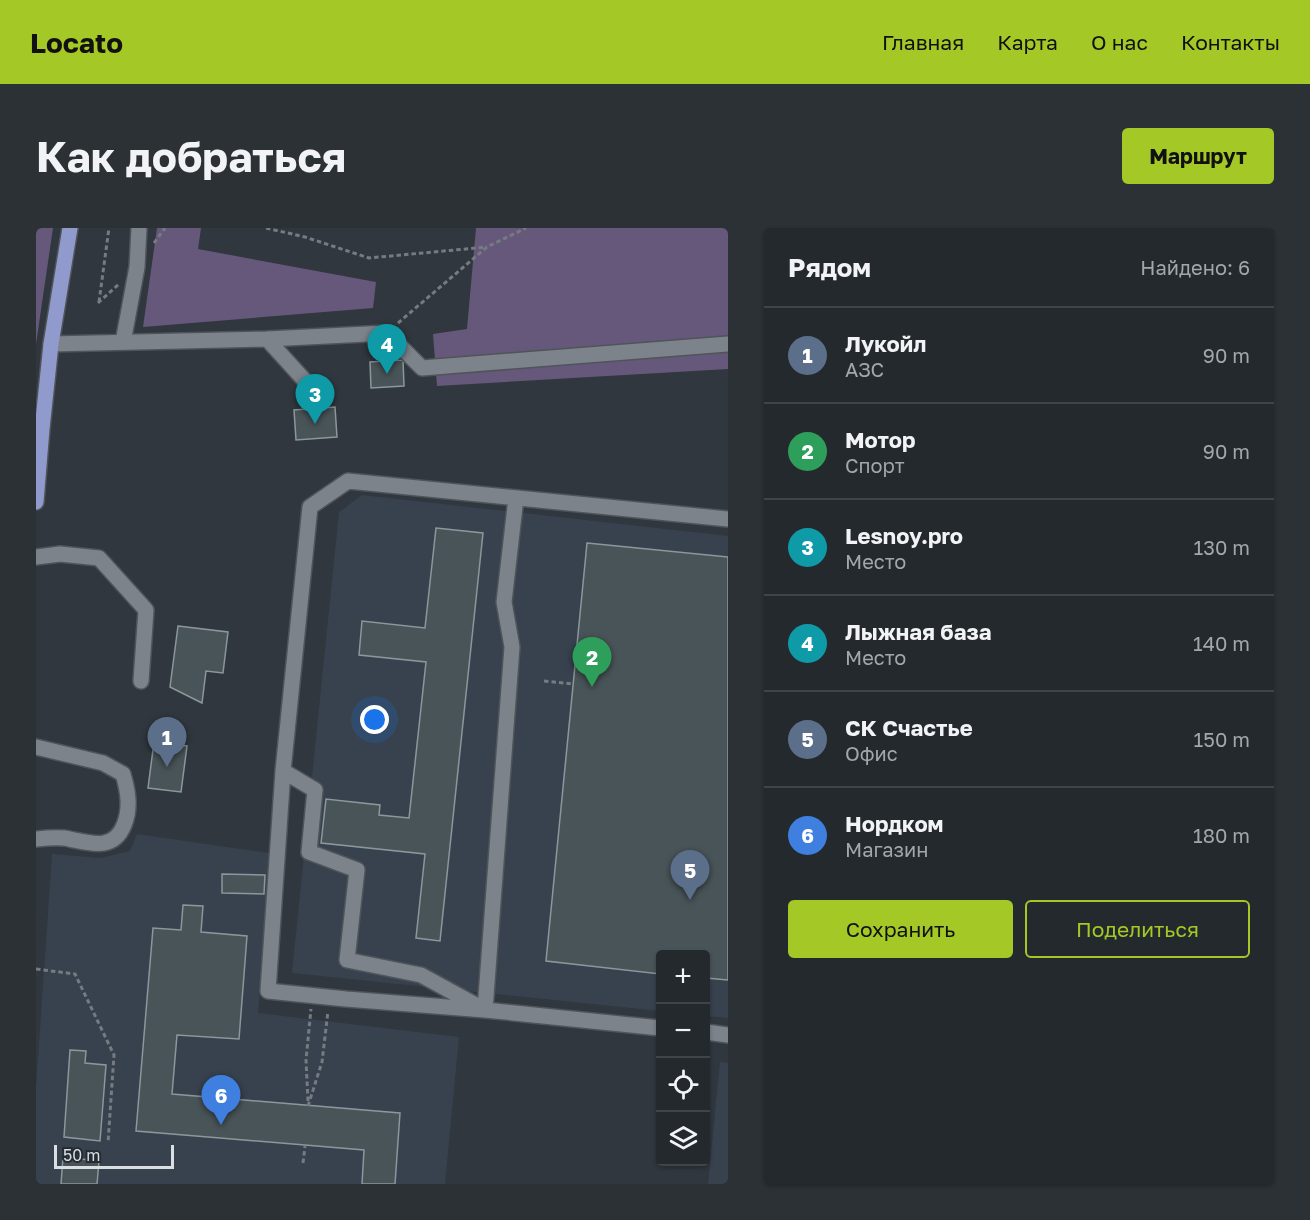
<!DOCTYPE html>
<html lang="ru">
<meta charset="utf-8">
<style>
:root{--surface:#24292e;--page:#2c3136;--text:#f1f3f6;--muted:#a3a6aa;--line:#41454a;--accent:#a4c825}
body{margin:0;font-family:"Golos Text",sans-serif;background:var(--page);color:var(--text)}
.controls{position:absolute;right:18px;bottom:18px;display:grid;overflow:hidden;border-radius:6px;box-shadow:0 2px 4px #0004}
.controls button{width:54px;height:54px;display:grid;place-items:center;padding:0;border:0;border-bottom:2px solid var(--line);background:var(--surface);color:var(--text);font:30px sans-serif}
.scale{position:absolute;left:18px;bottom:15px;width:120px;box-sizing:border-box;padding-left:6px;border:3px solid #dbdfe3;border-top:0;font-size:16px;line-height:21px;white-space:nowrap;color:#dbdfe3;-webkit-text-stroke:4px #262c33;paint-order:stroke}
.you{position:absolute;left:339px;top:492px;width:21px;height:21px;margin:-15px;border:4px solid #fff;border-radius:50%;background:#1a73e8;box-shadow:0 0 0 9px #1a73e833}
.badge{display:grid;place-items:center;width:39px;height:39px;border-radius:50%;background:var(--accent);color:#fff;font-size:20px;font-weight:700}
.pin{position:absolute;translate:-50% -50px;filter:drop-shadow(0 2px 3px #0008)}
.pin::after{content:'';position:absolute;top:32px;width:21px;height:18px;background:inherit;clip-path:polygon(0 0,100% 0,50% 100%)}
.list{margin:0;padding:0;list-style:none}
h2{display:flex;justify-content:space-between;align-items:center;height:78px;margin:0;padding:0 24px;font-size:26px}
h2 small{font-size:20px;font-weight:400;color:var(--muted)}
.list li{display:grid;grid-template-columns:39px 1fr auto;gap:18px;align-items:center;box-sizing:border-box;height:96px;padding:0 24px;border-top:2px solid var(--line)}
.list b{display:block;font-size:22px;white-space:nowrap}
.list p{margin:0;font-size:20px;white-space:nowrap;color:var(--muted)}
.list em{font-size:20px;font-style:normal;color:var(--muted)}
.actions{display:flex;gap:12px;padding:18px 24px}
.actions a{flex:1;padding:14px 0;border:2px solid var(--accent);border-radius:6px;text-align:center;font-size:21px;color:var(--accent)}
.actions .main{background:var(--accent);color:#111}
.icon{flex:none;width:33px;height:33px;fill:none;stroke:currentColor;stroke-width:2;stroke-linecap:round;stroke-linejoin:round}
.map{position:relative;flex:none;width:692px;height:956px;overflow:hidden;border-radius:6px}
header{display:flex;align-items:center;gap:36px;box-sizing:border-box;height:84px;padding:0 30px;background:var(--accent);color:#111}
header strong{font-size:28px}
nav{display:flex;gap:33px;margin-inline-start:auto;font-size:21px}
.intro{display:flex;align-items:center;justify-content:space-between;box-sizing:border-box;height:144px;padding:0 36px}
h1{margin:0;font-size:42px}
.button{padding:15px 27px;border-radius:6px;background:var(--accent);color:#111;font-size:21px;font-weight:700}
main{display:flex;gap:36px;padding:0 36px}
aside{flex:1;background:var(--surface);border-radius:6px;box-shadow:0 2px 4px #0004}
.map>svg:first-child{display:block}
.built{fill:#37424e}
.green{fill:#66587b}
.building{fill:#495458;stroke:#8c979c;stroke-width:1.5}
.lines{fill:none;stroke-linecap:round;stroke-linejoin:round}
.minor-casing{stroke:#4f5459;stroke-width:18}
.major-casing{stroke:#4f5459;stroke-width:18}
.path{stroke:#757b81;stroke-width:3;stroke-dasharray:4.5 3;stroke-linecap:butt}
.minor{stroke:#7c838b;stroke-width:15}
.major{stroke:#909acc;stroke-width:15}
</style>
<header>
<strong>Locato</strong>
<nav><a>Главная</a><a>Карта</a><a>О нас</a><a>Контакты</a></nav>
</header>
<div class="intro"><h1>Как добраться</h1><a class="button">Маршрут</a></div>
<main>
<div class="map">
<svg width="692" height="956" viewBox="0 0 692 956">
<rect width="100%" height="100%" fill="#30373e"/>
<path class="built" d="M326,267l366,41v482l-22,-2v-62h-46v57l-368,-38 47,-461z
M101,606l132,19v40l-11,120 201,24 -14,147h-409v-96l16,-234 49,4 29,-7z
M684,834l8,1v121h-20z"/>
<path class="green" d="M1,0h16l-17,116v-111z
M121,0h44l-3,21 178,33 -3,26 -230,19z
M440,0h252v141l-291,17 -4,-52 34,-5z"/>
<path class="building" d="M367,132l1,26 -33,2 -1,-26z
M299,179l2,30 -41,3 -2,-30z
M400,300l47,5 -43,408 -24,-3 9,-84 -104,-11 5,-44 54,6 -1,10 30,3 17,-156 -67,-7 3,-34 63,7z
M551,315l141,14v423l-22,-2v-24h-46v20l-114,-13z
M142,398l50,6 -5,41 -17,-2 -4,32 -32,-16z
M118,514l33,4 -6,46 -33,-4z
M186,646l43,1 -1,19 -42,-1z
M147,677l20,1 -2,26 46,4 -8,103 -62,-4 -5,59 228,19 -5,71h-33l2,-34 -228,-19 17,-203 28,2z
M34,822l16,1 -1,12 21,2 -6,76 -36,-4z
M27,929l36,4 -2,23h-36z"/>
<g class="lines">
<g class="minor-casing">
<path id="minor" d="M231,111l120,-6 35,35 306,-24
M87,114l14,-75 2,-39
M15,116l216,-5 49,54
M0,329l24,-3 39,4 47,52 -5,71
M0,519l67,16 20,11c5,17 8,34 1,51 -11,28 -37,17 -60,13 -9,-1 -19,0 -28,1
M247,543l32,19 -6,62 48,18 -10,90 74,15 64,35 27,-363 -8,-45 12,-104
M624,800l-175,-18 -139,-11 -78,-8 15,-220 27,-264 38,-26 380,38
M670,804l22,3"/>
</g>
<g class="major-casing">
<path id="major" d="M0,274l6,-73 9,-85 19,-116"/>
</g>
<path class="path" d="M230,0l39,9 64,21 118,-11
M118,15l11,-15
M63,74l10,-74
M62,75l21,-19
M362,95l89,-76 39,-19
M508,453l30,3
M0,741l39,5 39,81 -6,88
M272,873l-2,-41 5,-51
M272,878l14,-44 6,-51
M267,935l2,-17"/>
<use href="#minor" class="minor"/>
<use href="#major" class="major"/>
</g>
</svg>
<div class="controls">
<button>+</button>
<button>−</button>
<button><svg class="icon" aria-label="locate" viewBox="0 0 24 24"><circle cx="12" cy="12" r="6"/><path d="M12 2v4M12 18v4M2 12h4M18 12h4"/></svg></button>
<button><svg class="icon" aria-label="layers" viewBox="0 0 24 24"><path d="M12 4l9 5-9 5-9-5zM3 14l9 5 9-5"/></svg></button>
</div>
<div class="scale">50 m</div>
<div class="you"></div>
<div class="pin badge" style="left:131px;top:539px;background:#5c6f8a">1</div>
<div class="pin badge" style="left:556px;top:459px;background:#2e9e5b">2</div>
<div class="pin badge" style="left:279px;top:196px;background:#0f9aa8">3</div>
<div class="pin badge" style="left:351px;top:146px;background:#0f9aa8">4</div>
<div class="pin badge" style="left:654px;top:672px;background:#5c6f8a">5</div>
<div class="pin badge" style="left:185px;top:897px;background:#3f7fe0">6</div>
</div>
<aside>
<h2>Рядом<small>Найдено: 6</small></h2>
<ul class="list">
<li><span class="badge" style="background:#5c6f8a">1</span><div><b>Лукойл</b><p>АЗС</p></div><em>90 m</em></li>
<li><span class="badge" style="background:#2e9e5b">2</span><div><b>Мотор</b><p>Спорт</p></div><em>90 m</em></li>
<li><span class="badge" style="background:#0f9aa8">3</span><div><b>Lesnoy.pro</b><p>Место</p></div><em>130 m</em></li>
<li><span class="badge" style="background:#0f9aa8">4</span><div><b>Лыжная база</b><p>Место</p></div><em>140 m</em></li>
<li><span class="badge" style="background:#5c6f8a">5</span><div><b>СК Счастье</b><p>Офис</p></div><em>150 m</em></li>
<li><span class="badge" style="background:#3f7fe0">6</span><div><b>Нордком</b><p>Магазин</p></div><em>180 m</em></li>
</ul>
<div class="actions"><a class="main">Сохранить</a><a>Поделиться</a></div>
</aside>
</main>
